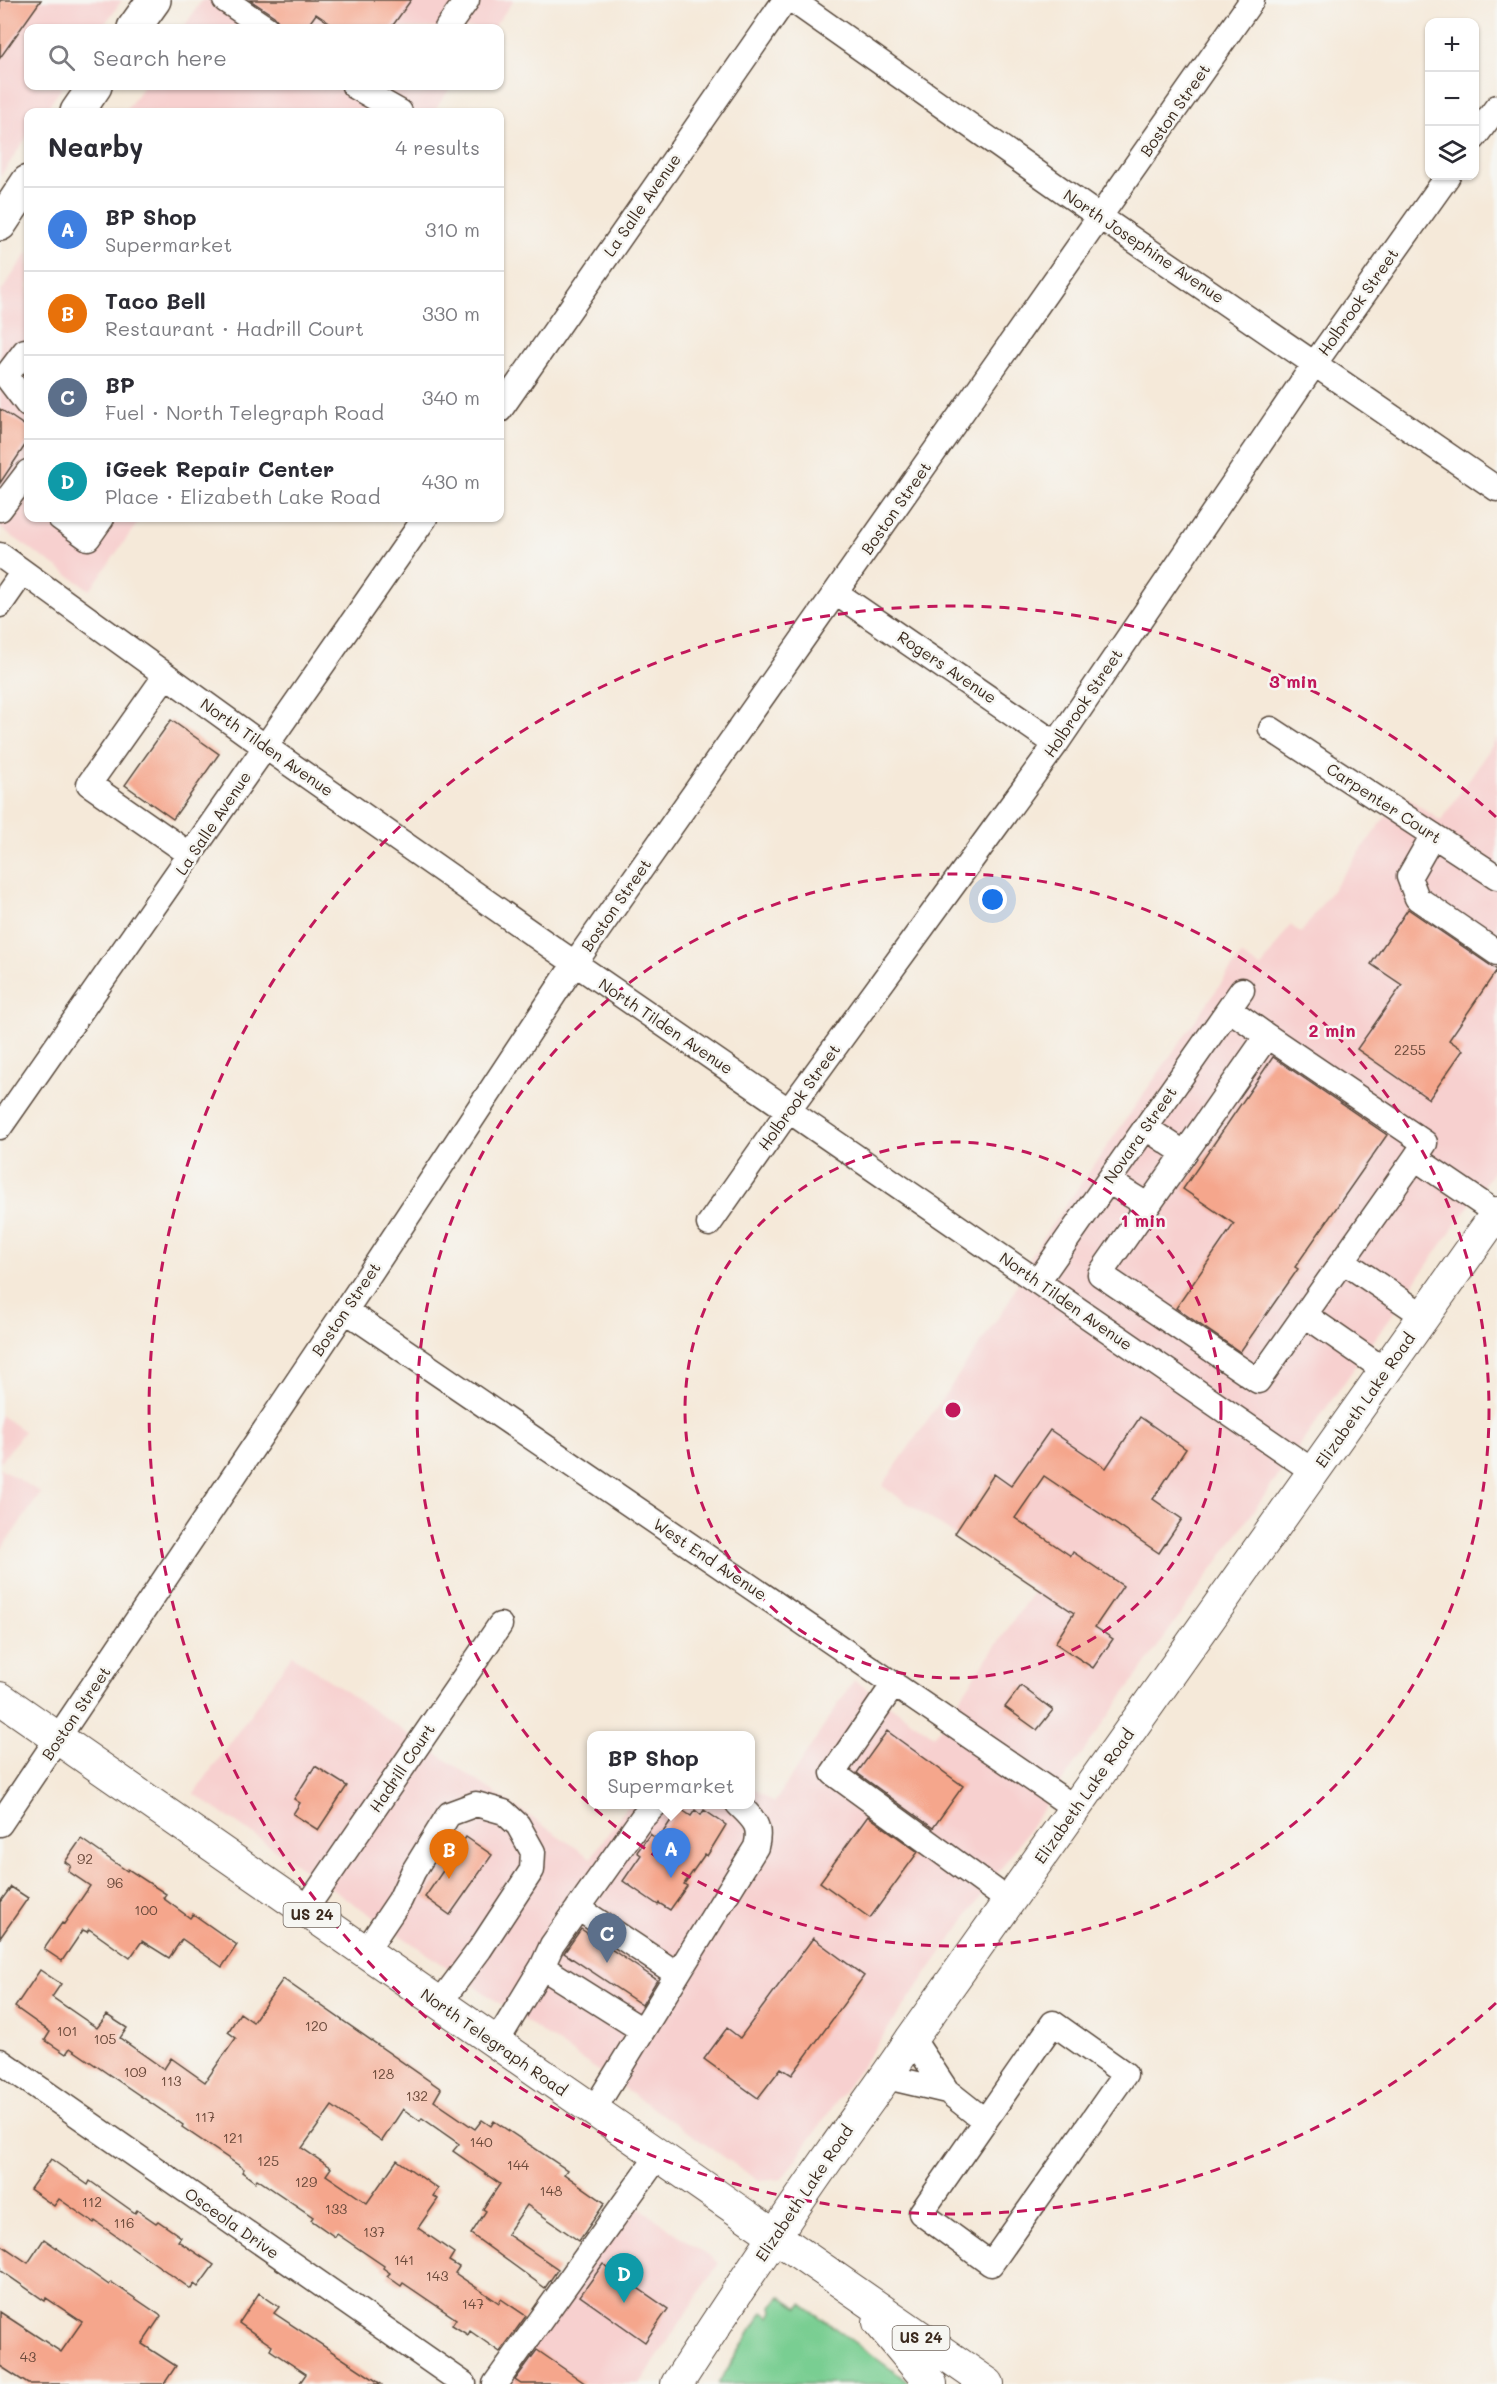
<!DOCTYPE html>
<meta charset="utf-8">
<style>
:root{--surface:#fff;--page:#f2f2f3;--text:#2b2b33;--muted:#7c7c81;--line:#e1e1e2;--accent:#0b8043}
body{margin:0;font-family:Mali,sans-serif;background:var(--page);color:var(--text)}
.controls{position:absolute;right:18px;top:18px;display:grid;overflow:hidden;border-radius:12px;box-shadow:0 2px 4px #0004}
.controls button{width:54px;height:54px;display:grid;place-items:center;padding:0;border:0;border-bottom:2px solid var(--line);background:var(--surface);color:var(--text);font:30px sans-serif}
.you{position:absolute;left:993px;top:900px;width:21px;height:21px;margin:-15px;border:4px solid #fff;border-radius:50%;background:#1a73e8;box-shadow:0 0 0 9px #1a73e833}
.badge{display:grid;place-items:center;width:39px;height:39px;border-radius:50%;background:var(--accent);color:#fff;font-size:20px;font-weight:700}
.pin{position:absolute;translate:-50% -50px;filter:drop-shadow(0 2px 3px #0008)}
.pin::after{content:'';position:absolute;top:32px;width:21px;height:18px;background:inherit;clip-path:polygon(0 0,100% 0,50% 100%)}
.popup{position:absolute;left:587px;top:1731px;width:168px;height:78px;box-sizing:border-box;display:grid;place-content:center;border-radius:12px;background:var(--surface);filter:drop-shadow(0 2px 4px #0005);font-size:20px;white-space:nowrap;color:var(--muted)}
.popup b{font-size:22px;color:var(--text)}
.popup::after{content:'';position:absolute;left:50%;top:100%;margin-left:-12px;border:12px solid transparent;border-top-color:var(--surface)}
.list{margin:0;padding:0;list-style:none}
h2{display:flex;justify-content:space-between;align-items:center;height:78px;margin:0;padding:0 24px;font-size:26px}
h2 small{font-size:20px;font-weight:400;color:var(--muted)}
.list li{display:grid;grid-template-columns:39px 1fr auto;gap:18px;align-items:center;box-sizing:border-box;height:84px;padding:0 24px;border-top:2px solid var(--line)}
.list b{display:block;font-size:22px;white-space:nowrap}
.list p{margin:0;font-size:20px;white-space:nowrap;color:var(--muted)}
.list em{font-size:20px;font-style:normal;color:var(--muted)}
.icon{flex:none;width:33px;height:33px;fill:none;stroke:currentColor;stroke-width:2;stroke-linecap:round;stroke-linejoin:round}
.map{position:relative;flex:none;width:1497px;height:2384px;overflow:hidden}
.search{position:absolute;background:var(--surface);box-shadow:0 2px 4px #0004;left:24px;top:24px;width:480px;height:66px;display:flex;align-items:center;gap:15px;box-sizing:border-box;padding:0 21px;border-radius:12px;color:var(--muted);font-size:22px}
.panel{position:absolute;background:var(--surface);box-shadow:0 2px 4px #0004;left:24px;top:108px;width:480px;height:414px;border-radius:12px}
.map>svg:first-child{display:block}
.built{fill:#f7d0cf}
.green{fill:#79ce92;stroke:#5a7c58;stroke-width:1.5}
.building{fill:#f5a68c}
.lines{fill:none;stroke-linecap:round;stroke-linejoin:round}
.minor-casing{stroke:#57473a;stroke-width:27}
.major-casing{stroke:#57473a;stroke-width:34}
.highway-casing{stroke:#57473a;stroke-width:36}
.minor{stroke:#fff;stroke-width:24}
.major{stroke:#fff;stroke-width:32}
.highway{stroke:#fff;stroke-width:33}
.ring{fill:none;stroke:#c2185b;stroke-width:3;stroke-dasharray:10 8}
.labels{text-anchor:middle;stroke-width:5;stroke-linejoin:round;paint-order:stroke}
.number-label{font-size:14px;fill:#6a493a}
.shield{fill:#f6f6f2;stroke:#73675e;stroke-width:1.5}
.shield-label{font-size:15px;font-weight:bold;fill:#3b2a1e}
.street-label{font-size:16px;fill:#3b2a1e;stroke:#f6f6f2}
.centre{fill:#c2185b;stroke:#f6f6f2;stroke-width:3}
.ring-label{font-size:18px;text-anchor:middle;font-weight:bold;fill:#c2185b;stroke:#f6f6f2;stroke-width:5;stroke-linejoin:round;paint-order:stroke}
</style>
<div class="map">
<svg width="1497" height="2384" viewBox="0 0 1497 2384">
<rect width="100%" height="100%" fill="#f6f6f2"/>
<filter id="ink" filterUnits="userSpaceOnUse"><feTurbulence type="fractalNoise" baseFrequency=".0167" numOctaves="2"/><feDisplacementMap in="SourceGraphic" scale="12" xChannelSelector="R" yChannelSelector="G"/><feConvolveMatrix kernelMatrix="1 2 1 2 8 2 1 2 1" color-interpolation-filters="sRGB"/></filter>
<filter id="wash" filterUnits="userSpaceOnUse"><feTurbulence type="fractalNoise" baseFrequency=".008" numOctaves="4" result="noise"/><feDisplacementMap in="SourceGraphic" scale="24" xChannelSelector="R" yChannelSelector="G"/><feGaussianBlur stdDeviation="1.35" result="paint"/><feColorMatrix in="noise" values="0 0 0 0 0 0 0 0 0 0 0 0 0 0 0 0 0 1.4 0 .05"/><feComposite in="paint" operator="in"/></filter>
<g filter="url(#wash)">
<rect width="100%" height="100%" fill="#f5e9d9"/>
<path class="built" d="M0,0h122l-20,28h-74v58h35l-19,26h-16v23l-28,42z
M202,0h312l-21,28h-310z
M143,86h309l-19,26h-308z
M28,252v266h113l-51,72 -90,-62v-235z
M1497,738v428l-715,1013 -23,2 -565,-387 98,-139 299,203 37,-53 122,-1 1,-18 23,17 80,-123 80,56 101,-147 -153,-103 126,-183 25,-51 208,-297 20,13 29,-43 11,8 101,-139 39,27z
M0,1415l24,16 -24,32z
M0,1468l41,25 -41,58z
M634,2204l85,59 -79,121h-139z"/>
<path class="green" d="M780,2296l19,12 3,-4 109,80h-193l45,-72 7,5 3,-6 -1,-5z"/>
<g id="blocks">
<path class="building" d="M0,0h41l-41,58z
M250,0h161l-20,28h-54l-21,-14 -10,14h-23l-9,-12z
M0,409l28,19v13l-28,42z
M171,720l48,34 -46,65 -48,-34z
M1408,909l89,61 -48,70 14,10 -34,49 -72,-50 45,-64 -31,-21z
M1273,1057l114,78 -92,132 3,2 -58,83 -64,-44 58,-84 -51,-35z
M1140,1417l46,32 -33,50 29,20 -23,34 -115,-77 -29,42 56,38 2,-4 50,34 -28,41 18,12 -20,29 -38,-25 19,-30 -119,-80 39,-59 17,12 39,-56 56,38z
M1021,1686l32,24 -16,20 -32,-23z
M887,1731l76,55 -30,42 -76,-55z
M315,1766l32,20 -29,44 -25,-16 7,-11 -6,-4z
M679,1808l12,8 4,-6 6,5 3,-5 22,15 -19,31 -2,-2 -21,30 3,2 -17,24 -11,-7 -1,2 -35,-24 18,-26 -4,-3 13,-18 8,6z
M868,1816l50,36 -48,66 -50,-36z
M466,1837l26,18 -42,60 -25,-18z
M81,1839l46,32 1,-2 38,25 -3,4 27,20 3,-4 44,31 -15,22 -40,-28 -13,19 -27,-17 -12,17 -41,-29 -2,3 -4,-2 -21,31 -18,-12 18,-26 2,1 26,-38 -22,-15 3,-5 -6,-4z
M11,1887l17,11 -28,40v-36z
M581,1929l76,51 -15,25 -78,-52z
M813,1938l51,38 -72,99 -11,-7 -23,30 -54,-39 23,-31 13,10z
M40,1970l21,14 -9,13 45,31 10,-13 20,13 -7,10 44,31 7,-11 34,24 31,-44 -8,-6 12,-19 13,9 30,-43 158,110 -7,12 41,28 7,-9 9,6 3,-5 73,49 -3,4 41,29 -26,38 -52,-36 -20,29 51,35 -13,19 -74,-54 15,-23 -3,-2 17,-25 -47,-33 6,-7 -37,-26 -2,3 -17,-12 -21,32 -50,-35 -30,42 29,20 -5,7 41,28 30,-43 41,29 -5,7 5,3 -20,29 36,25 -5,8 10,6 -4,6 44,30 2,-4 25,17 -26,36 -30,-21 -2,4 -16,-10 4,-6 -53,-36 -2,3 -14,-10 3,-3 -7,-5 1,-2 -47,-32 -2,3 -24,-17 2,-3 -56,-38 -2,3 -13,-10 2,-3 -62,-42 1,-2 -113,-77 -4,6 -21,-14 5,-8 -35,-25z
M51,2159l37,26 2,-4 45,32 2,-3 19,13 2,-2 23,16 -3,4 36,24 -16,22 -4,-3 -3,5 -96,-68 -1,2 -35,-24 -5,7 -24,-17z
M44,2239l65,46 2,-3 50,34 -19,28 34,22 -12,18h-136l-28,-18v-54l61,40 21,-30 -36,-24 -1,3 -45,-31v-26l28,19z
M603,2264l65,45 -23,33 -65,-46z
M259,2293l20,14 -5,6 107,71h-82l7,-10 -36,-24 2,-4 -33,-23z
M537,2350l49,34h-65l-6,-4z"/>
</g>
</g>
<g filter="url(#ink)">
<use href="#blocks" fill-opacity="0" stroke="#57473a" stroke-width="1.5"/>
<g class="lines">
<g class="minor-casing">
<path id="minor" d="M225,0l41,28
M792,0l308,217 397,272
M447,28l20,-28
M354,86l46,26
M1474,138l23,-31
M28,353l-3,-2 -19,25 22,29
M500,410l285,-410
M0,509l28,-37
M60,518l28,20 14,-20
M0,555l250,181 307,215 757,521
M836,593l220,151
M0,605l23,-33
M166,675l-77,109 102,71
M1271,729l226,148
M1433,835l-24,42 8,21 80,55
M1229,1009l38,27
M0,1127l425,-609
M1146,1128l38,25
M1415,1158l-157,223 -158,-107 167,-238 158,107 -10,15 81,55
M1108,1181l39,24
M709,1224l80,-114 267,-366 259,-381 133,-187
M1343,1261l81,55
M1038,1281l204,-291
M345,1310l730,498
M1305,1315l81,56
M894,1684l-61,89 176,128
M0,1824l361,-537 214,-324 677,-963
M578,1908l99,66
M305,1910l195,-285
M365,1952l35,-52 13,-28 36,-58 27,-10 28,8 14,13 15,27 -1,18 -52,79 -41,55
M542,1967l100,63
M1053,2023l72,51 -134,190 -70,-51z
M912,2038l35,53 38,30
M496,2043l46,-76 10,-22 90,-127 14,-14
M0,2061l464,323
M887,2077l60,14
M593,2111l163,-264c6,-22 -3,-28 -18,-43
M495,2384l163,-228"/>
</g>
<g class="major-casing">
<path id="major" d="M0,1698l988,686
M879,2322l52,62
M677,2384c51,-79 102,-156 156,-233 26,-38 54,-74 79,-113l585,-825"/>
</g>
<g class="highway-casing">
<path id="highway" d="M134,28l20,-28
M77,112l18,-26
M0,224l28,-42"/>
</g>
<use href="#minor" class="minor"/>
<use href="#major" class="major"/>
<use href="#highway" class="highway"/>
</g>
</g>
<g class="ring">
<circle cx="953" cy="1410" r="268"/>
<circle cx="953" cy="1410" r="536"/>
<path d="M1496 2003A804 804 0 1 1 1496 817"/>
</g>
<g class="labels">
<g class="number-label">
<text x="1410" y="1055">2255</text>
<text x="85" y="1864">92</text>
<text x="115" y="1888">96</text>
<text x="146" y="1915">100</text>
<text x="316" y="2031">120</text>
<text x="67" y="2036">101</text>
<text x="105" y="2044">105</text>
<text x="135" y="2077">109</text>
<text x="383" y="2079">128</text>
<text x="171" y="2086">113</text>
<text x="417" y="2101">132</text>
<text x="205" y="2122">117</text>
<text x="233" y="2143">121</text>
<text x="481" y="2147">140</text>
<text x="268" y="2166">125</text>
<text x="518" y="2170">144</text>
<text x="306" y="2187">129</text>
<text x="551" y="2196">148</text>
<text x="92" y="2207">112</text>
<text x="336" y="2214">133</text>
<text x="124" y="2228">116</text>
<text x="374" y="2237">137</text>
<text x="404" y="2265">141</text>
<text x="437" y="2281">143</text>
<text x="473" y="2309">147</text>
<text x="28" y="2362">43</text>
</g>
<g class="shield">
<rect x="283.5" y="1903" width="57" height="24" rx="4.5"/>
<rect x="892.5" y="2326" width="57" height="24" rx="4.5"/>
</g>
<g class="shield-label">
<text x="312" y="1920">US 24</text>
<text x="921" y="2343">US 24</text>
</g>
<g class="street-label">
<text transform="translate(1175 110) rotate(-55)" y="6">Boston Street</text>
<text transform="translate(642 205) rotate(-55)" y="6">La Salle Avenue</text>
<text transform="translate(1144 246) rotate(34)" y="6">North Josephine Avenue</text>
<text transform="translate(1358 302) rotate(-55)" y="6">Holbrook Street</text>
<text transform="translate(896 508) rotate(-55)" y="6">Boston Street</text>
<text transform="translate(947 667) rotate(34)" y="6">Rogers Avenue</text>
<text transform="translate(1083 703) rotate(-56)" y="6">Holbrook Street</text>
<text transform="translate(267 747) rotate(35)" y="6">North Tilden Avenue</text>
<text transform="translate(1384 803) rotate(33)" y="6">Carpenter Court</text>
<text transform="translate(213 823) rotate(-56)" y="6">La Salle Avenue</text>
<text transform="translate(616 905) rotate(-55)" y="6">Boston Street</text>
<text transform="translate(666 1026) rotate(34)" y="6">North Tilden Avenue</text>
<text transform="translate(799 1097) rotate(-54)" y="6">Holbrook Street</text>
<text transform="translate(1140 1135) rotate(-55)" y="6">Novara Street</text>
<text transform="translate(1066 1301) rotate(35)" y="6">North Tilden Avenue</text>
<text transform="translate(346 1309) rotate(-56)" y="6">Boston Street</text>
<text transform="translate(1365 1400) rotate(-55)" y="6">Elizabeth Lake Road</text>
<text transform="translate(710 1559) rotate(34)" y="6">West End Avenue</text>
<text transform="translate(76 1713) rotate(-56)" y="6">Boston Street</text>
<text transform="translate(402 1768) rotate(-56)" y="6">Hadrill Court</text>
<text transform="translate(1084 1796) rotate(-55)" y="6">Elizabeth Lake Road</text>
<text transform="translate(494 2042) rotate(35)" y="6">North Telegraph Road</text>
<text transform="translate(804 2193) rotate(-56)" y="6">Elizabeth Lake Road</text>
<text transform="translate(232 2223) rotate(35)" y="6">Osceola Drive</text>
</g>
</g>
<circle cx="953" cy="1410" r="9" class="centre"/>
<g class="ring-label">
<text x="1293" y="688">3 min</text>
<text x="1332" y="1037">2 min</text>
<text x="1143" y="1227">1 min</text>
</g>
</svg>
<div class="controls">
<button>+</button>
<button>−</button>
<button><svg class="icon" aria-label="layers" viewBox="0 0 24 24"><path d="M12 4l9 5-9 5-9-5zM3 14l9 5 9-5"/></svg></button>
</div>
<div class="you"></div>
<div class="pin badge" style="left:671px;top:1878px;background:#3f7fe0">A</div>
<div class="popup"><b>BP Shop</b>Supermarket</div>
<div class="pin badge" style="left:449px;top:1879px;background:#e8710a">B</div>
<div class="pin badge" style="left:607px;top:1963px;background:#5c6f8a">C</div>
<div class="pin badge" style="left:624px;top:2303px;background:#0f9aa8">D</div>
<div class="search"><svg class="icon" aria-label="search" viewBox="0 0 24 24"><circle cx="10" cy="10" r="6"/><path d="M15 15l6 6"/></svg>Search here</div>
<section class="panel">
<h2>Nearby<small>4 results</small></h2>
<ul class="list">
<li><span class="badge" style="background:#3f7fe0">A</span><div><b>BP Shop</b><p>Supermarket</p></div><em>310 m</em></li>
<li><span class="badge" style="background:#e8710a">B</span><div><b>Taco Bell</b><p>Restaurant · Hadrill Court</p></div><em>330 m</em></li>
<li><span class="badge" style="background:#5c6f8a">C</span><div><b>BP</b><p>Fuel · North Telegraph Road</p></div><em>340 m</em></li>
<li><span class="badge" style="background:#0f9aa8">D</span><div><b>iGeek Repair Center</b><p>Place · Elizabeth Lake Road</p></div><em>430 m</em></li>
</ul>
</section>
</div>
